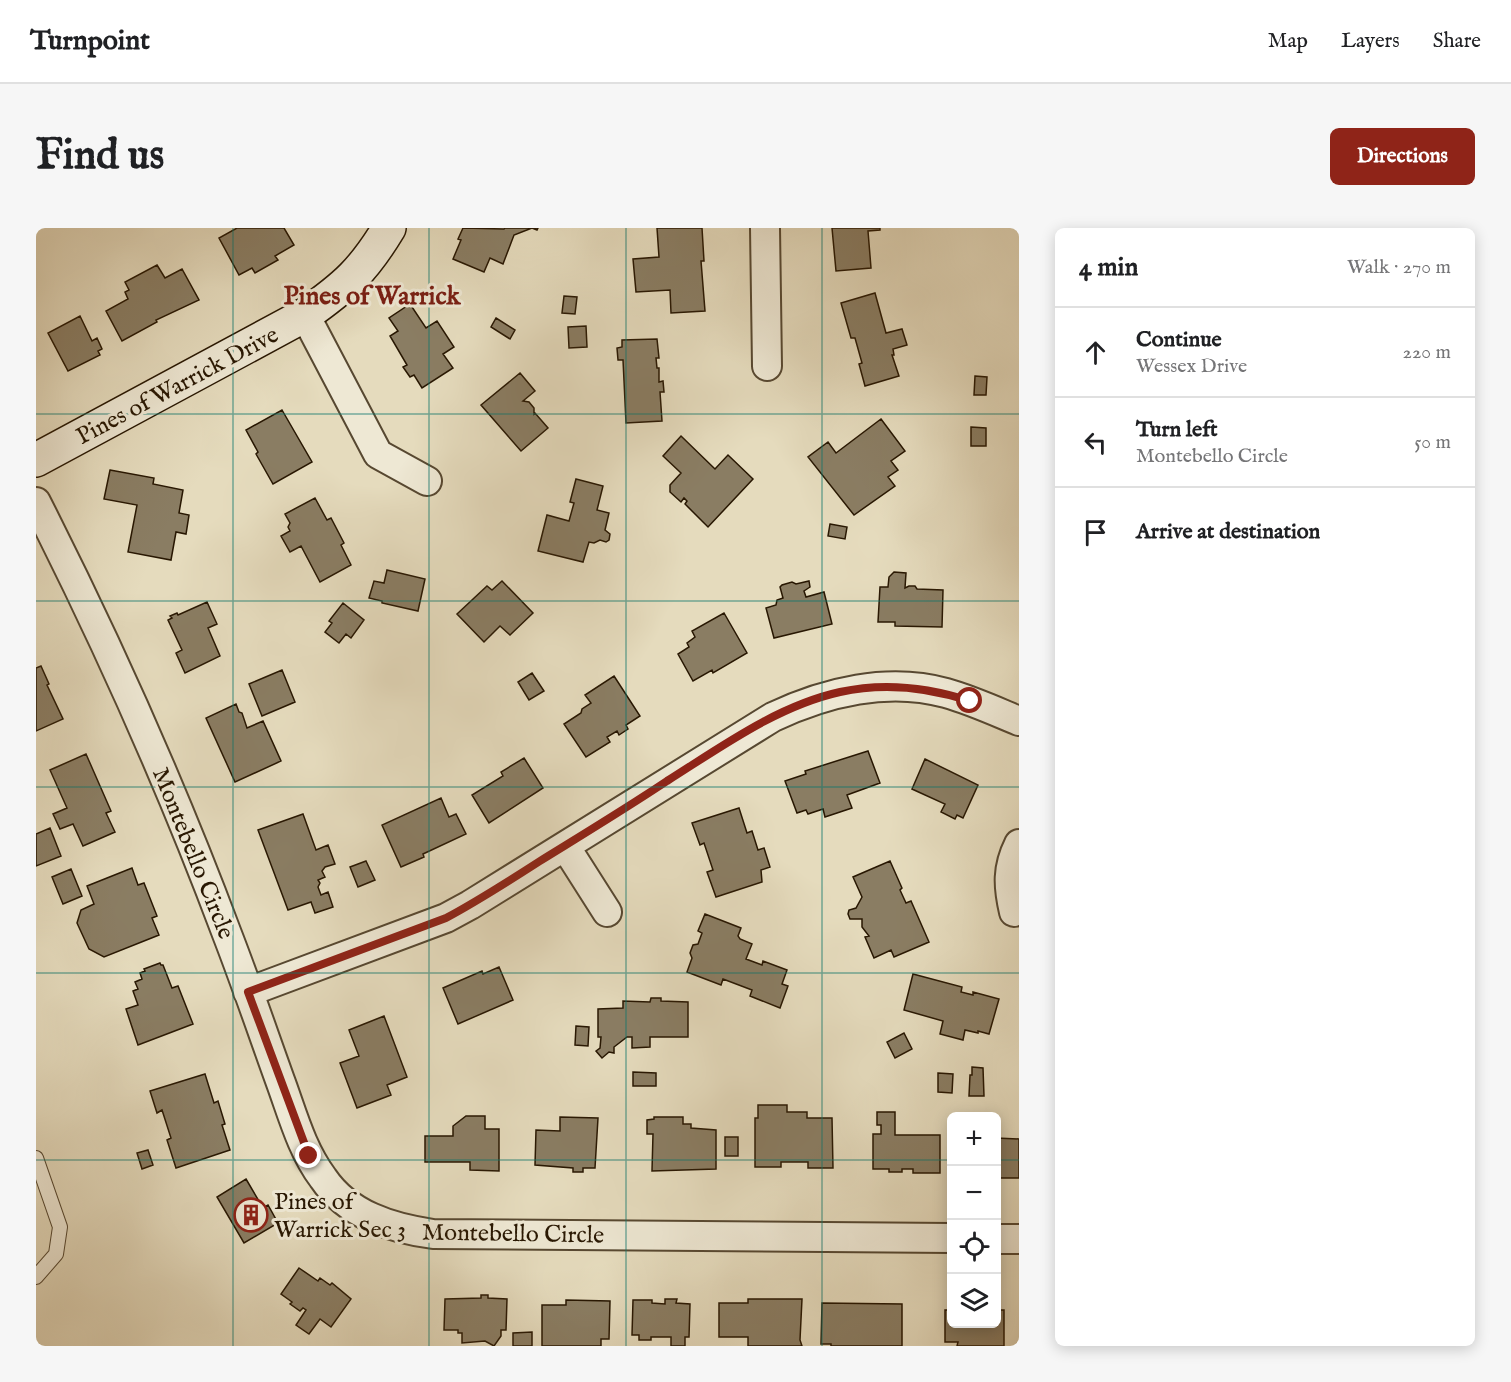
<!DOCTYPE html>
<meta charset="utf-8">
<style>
:root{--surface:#fff;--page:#f6f6f6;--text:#202124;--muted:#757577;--line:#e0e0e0;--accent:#8f2418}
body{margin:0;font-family:"IM FELL English",serif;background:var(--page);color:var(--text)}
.controls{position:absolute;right:18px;bottom:18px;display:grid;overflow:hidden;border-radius:9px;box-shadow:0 3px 15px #0003}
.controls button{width:54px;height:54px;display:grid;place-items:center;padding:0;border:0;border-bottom:2px solid var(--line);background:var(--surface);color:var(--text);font:30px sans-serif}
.stop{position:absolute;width:18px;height:18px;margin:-14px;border:4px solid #8f2418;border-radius:50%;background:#fff}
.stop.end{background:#8f2418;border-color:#fff;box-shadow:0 2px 6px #0008}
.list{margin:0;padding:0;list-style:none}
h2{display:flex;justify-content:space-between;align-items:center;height:78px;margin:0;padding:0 24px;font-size:26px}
h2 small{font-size:20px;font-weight:400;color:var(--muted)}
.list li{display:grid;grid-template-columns:39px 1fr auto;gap:18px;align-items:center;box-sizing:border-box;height:90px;padding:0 24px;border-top:2px solid var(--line)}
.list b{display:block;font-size:22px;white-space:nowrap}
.list p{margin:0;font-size:20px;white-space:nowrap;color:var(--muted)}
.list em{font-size:20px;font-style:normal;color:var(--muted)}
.icon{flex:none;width:33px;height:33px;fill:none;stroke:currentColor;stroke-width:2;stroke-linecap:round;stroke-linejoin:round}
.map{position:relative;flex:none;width:983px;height:1118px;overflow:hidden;border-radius:9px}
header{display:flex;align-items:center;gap:36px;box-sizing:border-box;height:84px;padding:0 30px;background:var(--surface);border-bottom:2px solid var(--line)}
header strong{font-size:28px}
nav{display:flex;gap:33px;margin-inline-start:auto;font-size:21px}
.intro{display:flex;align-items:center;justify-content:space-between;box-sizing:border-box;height:144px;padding:0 36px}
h1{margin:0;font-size:42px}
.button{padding:15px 27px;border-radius:9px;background:var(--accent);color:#fff;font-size:21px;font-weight:700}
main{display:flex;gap:36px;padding:0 36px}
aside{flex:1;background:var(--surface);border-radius:9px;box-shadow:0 3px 15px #0003}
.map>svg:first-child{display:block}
.building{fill:#8a7d63;stroke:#281702;stroke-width:1.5}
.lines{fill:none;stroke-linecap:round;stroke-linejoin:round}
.lane-casing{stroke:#574831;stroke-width:16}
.street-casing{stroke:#574831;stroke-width:32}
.secondary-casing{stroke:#281702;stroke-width:36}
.lane{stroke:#eee8d4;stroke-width:14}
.street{stroke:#eee8d4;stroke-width:28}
.secondary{stroke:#eee8d4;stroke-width:33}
.route{stroke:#8f2418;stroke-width:8}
.grid{fill:none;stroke:#0f766e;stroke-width:1.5;stroke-opacity:0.55}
.labels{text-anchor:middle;stroke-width:6;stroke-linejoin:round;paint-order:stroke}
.street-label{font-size:24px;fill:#281702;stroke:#eee8d4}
.poi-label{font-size:24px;fill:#281702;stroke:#eee8d4;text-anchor:start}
.neighbourhood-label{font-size:26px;font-weight:bold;fill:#7a1f14;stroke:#eee8d4}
</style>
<header>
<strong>Turnpoint</strong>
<nav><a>Map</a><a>Layers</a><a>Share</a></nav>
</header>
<div class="intro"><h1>Find us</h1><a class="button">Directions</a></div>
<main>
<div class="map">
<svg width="983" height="1118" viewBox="0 0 983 1118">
<rect width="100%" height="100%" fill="#e5dbbd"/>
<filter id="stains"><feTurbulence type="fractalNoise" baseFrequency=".00333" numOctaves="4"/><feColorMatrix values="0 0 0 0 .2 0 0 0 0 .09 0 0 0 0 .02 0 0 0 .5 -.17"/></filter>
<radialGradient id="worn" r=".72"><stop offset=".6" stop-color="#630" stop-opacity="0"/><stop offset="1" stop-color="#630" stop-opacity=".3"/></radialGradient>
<path class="building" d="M201,0h47l10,17 -19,11 3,4 -23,13 -3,-5 -13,7 -20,-37z
M427,0l41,1 1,-1h33l-1,2 -5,-2 -18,7 -11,29 -13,-6 -6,14 -31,-13 8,-19 -3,-1z
M621,0h45l2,33h-3l4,50 -34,2 -1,-23 -34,2 -3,-33 26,-2z
M796,0h48v2l-12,1 3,37 -35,3z
M121,37l8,13 17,-9 17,31 -43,20 1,2 -35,19 -16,-30 22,-12 -3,-7 4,-2 -4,-8z
M839,65l11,40 16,-4 5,16 -14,4 1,6h-2l7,21 -34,10 -6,-22 3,-1 -7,-25h-4l-10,-35z
M528,68l13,1 -2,17 -13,-1z
M374,76l16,24 11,-7 17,26 -11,7 10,14 -31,20 -8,-13 -4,2 -7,-10 4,-2 -17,-29 8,-5 -9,-13z
M44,88l12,25 5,-3 5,11 -4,2 2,4 -32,16 -20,-38z
M460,90l19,12 -5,9 -19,-12z
M550,98l1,21 -18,1 -1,-21z
M621,111l2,19h-3l1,10h2v14l4,-1 1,11h-4l2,29 -36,2 -3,-63h-5l-1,-12 5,-1v-7z
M484,145l15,18 -12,10 6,1 5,6v6l1,-1 13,15 -27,23 -40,-46z
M939,148l12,1 -1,18h-12z
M246,182l30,52 -39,22 -17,-30 2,-2 -12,-22z
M845,191l24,32 -14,10 7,9 -10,7 7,9 -41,29 -46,-58 20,-15 8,11z
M935,199l15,1v18h-15z
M645,208l34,33 13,-14 25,24 -45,48 -23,-23 2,-3 -3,-3 -3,4 -11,-10v-7l11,-12 -18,-17z
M74,242l44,8 -1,6 30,6 -4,23 10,2 -3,19 -10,-2 -5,28 -43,-8 9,-47 -33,-6z
M540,251l27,7 -6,24 12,3 -4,17 5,4 -1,6 -3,2 -6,-2 -6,3 -5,-1 -6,20 -45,-11 9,-36 22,6 5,-18 -4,-1z
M279,270l12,22 4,-2 13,25 -3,2 10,20 -31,17 -19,-36 -11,6 -9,-16 9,-5 -2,-4 2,-4 -5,-9z
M794,296l17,3 -2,12 -17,-3z
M351,342l38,9 -7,32 -36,-8v-2l-13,-3 5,-17 10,2z
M858,344l12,1 -1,15 4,-2h6l2,3 26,1 -1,37 -47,-1v-4h-17l2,-35h8l1,-10z
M466,353l31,32 -23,22 -10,-9 -16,16 -27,-28 30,-28 5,4z
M773,353l1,6 -6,4 2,6 18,-5 8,32 -58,14 -8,-30 10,-3 1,-5 6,-2 -3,-11 2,-2 10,-3 4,2z
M171,374l10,22 -9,4 12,28 -35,17 -9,-20 6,-3 -14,-30 4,-2 -2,-2 7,-3 1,2z
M307,375l21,17 -13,18 -5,-4 -7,9 -14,-11 7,-9 -3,-2z
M688,385l23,40 -34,20 -1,-3 -19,11 -15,-27 11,-7 -2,-4 8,-6 -3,-6z
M5,438l8,18 -2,1 16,34 -27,12v-63z
M246,442l13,32 -33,14 -13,-32z
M496,445l12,18 -15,9 -11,-18z
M578,448l26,40 -14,9 2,4 -9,6 -2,-4 -10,6 3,5 -24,15 -22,-33 17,-11 1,-4 9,-6 -6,-8z
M200,476l3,8 3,1 5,15 16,-7 18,40 -46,21 -29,-64z
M832,523l12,32 -33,12 5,13 -27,9 -2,-8 -15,5 -2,-4 -9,3 -12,-32 21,-7 -1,-3z
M50,526l25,57 -5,2 9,19 -32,14 -10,-22 -13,5 -7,-15 14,-6 -17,-38z
M488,530l19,30 -54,35 -17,-28 31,-19 -2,-4z
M889,531l53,26 -15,33 -6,-3 -2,4 -14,-7 4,-8 -33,-15z
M405,570l8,19 7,-3 10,20 -43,20 1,3 -23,10 -19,-42z
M703,580l8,25 5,-2 6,19 6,-2 6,19 -9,3 1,12 -46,15 -9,-25 6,-2 -9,-27 -4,2 -8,-22z
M267,586l13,36 12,-5 7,19 -10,3 -3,4 3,6 -7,3 2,3 -2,4 3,8 7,-3 5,15 -18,6 -4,-11 -23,8 -30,-80z
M14,600l11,28 -25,10v-32z
M330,633l9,19 -17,7 -8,-20z
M854,633l12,27 -2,2 6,13 5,-2 18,41 -35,15 -3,-7 -17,8 -9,-21 4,-1 -7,-9v-8h-12l-2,-5 1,-4 7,-2 6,-11 -9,-20z
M96,640l6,17 6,-2 13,33 -5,2 7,17 -55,22 -15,-8 -12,-26 4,-13 13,-6 -7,-18z
M35,641l11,27 -19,8 -11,-27z
M669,686l36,14 -3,8 2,3 12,5 -6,15 16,6 1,-4 24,9 -5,14 6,2 -8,22 -30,-12 2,-6 -29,-11 -2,6 -34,-13 5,-14 -2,-5 3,-8 5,-1 4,-11 -4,-2z
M124,735l1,2h2l9,23 6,-2 15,38 -55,21 -12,-36 12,-4 -5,-14 5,-2 -3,-7 7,-3 -2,-6 5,-2 -1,-2z
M463,739l14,33 -55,24 -15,-36 39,-17 1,3z
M877,746l49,13 -1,5 12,3v-3l26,7 -10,35 -11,-3v2l-13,-3 -2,10 -23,-6 3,-13 -39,-11z
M615,770h10v3l27,1v35h-38v10l-18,1v-11h-5l-13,10v6l-5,-1 -7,6 -6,-7 4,-3 1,-11h-3v-28l25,-1v-7l27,1z
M348,788l23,61 -20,8 4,10 -34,13 -17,-45 19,-7 -10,-26z
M540,798l13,1 -1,19 -13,-1z
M868,805l8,16 -17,9 -8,-16z
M936,839l11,1 1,28h-15l1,-21h2z
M597,844l23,1v13h-23z
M902,845l15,1 -1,19 -14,-1z
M169,846l9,29 4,-2 7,23 -3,1 8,25 -54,18 -9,-28 4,-2 -9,-28 -5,3 -7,-22z
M722,877h29v7h20v6h25l1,50h-25v-6h-27v5h-26v-49h3z
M841,884h18v23h45v38h-27v-4h-11v3h-13v-3h-16v-35h8v-9h-4z
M430,888h19v13h14v42l-29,-1v-8h-45v-26h28v-10z
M524,889l38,1 -3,50h-12v4h-10v-4l-38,-3 1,-35 24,1z
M618,889h29v7h8v4l25,2v39l-64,2 1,-37h-6v-14l7,-1z
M689,909h13v19h-13z
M960,910l23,1v39h-23z
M112,922l5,15 -11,4 -5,-16z
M210,951l17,29 5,-3 10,18 -34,20 -27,-46z
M263,1040l19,13 2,-3 10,7 2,-2 19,16 -20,28 -11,-8 -11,15 -13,-9 10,-15 -3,-2 -3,3 -10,-7 2,-2 -11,-8z
M445,1067h7v3l19,1 -1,31h-5v6l-7,10 -9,-5 -23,2v-10h-4v-3h-14l1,-31 36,-1z
M629,1071h12l-1,4 14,1 -1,33h-4v9h-14v-9h-20v3h-12v-5h-7l1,-35h19v3l13,1z
M712,1071h54l-2,41 2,6h-54v-9h-29v-34h29z
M530,1072l44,1 -1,38h-8v7h-59v-41h24z
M786,1075l80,1v42h-71v-2h-10z
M909,1082h7v14h44v-14h8v36h-47l1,-4h-13z
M496,1104v14h-19v-13z"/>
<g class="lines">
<g class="lane-casing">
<path id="lane" d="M0,930l24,69 -4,27 -20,23"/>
</g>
<g class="street-casing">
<path id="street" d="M729,0l2,138
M269,87l73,139 49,27
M0,274c71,140 136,285 191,432 19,49 36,99 54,149 12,33 21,67 42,95 25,37 68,50 110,56l519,4
M529,618l42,66
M978,684c-6,-26 -7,-44 5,-68
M212,764l198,-74 24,-13 303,-188c53,-25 115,-40 173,-24 25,7 49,18 73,28
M960,1011h23"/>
</g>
<g class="secondary-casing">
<path id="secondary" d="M0,232l269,-145c41,-29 58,-44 84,-87"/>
</g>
<use href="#lane" class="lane"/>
<use href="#street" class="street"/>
<use href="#secondary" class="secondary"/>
</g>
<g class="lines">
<path class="route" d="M273,928l-61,-164 198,-74c32,-17 63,-37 94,-57 42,-26 85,-52 127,-80 54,-34 110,-75 173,-89 45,-10 87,-5 130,9"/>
</g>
<path class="grid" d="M197,0v1118M393,0v1118M590,0v1118M786,0v1118M0,186h983M0,373h983M0,559h983M0,745h983M0,932h916M960,932h23"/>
<defs>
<g id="building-ring" transform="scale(1.725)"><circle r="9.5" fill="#eee8d4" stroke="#8f2418" stroke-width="1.5"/><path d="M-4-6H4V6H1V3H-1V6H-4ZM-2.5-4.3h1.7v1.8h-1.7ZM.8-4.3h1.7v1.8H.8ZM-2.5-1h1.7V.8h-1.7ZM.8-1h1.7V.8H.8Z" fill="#8f2418"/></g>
</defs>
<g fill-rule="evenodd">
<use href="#building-ring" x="215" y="987"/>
</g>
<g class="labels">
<g class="street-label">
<text transform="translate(141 157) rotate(-28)" y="8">Pines of Warrick Drive</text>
<text transform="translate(158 625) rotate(68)" y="8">Montebello Circle</text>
<text transform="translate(477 1005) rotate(1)" y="8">Montebello Circle</text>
</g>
<g class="poi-label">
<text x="238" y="981">Pines of<tspan x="238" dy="28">Warrick Sec 3</tspan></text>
</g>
<g class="neighbourhood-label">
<text x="336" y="76">Pines of Warrick</text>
</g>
</g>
<rect width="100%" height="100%" filter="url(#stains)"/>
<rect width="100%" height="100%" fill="url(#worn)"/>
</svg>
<div class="controls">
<button>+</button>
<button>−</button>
<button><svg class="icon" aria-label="locate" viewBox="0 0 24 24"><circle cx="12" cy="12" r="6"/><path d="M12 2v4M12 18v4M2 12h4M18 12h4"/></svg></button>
<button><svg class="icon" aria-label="layers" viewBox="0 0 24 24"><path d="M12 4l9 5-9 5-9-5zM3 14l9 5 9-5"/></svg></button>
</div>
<div class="stop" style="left:934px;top:473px"></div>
<div class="stop end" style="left:273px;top:928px"></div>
</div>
<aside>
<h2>4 min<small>Walk · 270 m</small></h2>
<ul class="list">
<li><svg class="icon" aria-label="ahead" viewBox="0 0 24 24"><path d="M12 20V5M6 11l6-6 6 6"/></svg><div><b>Continue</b><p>Wessex Drive</p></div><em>220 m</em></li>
<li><svg class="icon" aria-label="left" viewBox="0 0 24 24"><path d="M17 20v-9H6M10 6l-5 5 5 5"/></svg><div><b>Turn left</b><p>Montebello Circle</p></div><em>50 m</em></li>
<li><svg class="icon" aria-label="arrive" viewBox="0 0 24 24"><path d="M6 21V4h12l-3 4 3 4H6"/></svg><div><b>Arrive at destination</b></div></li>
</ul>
</aside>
</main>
